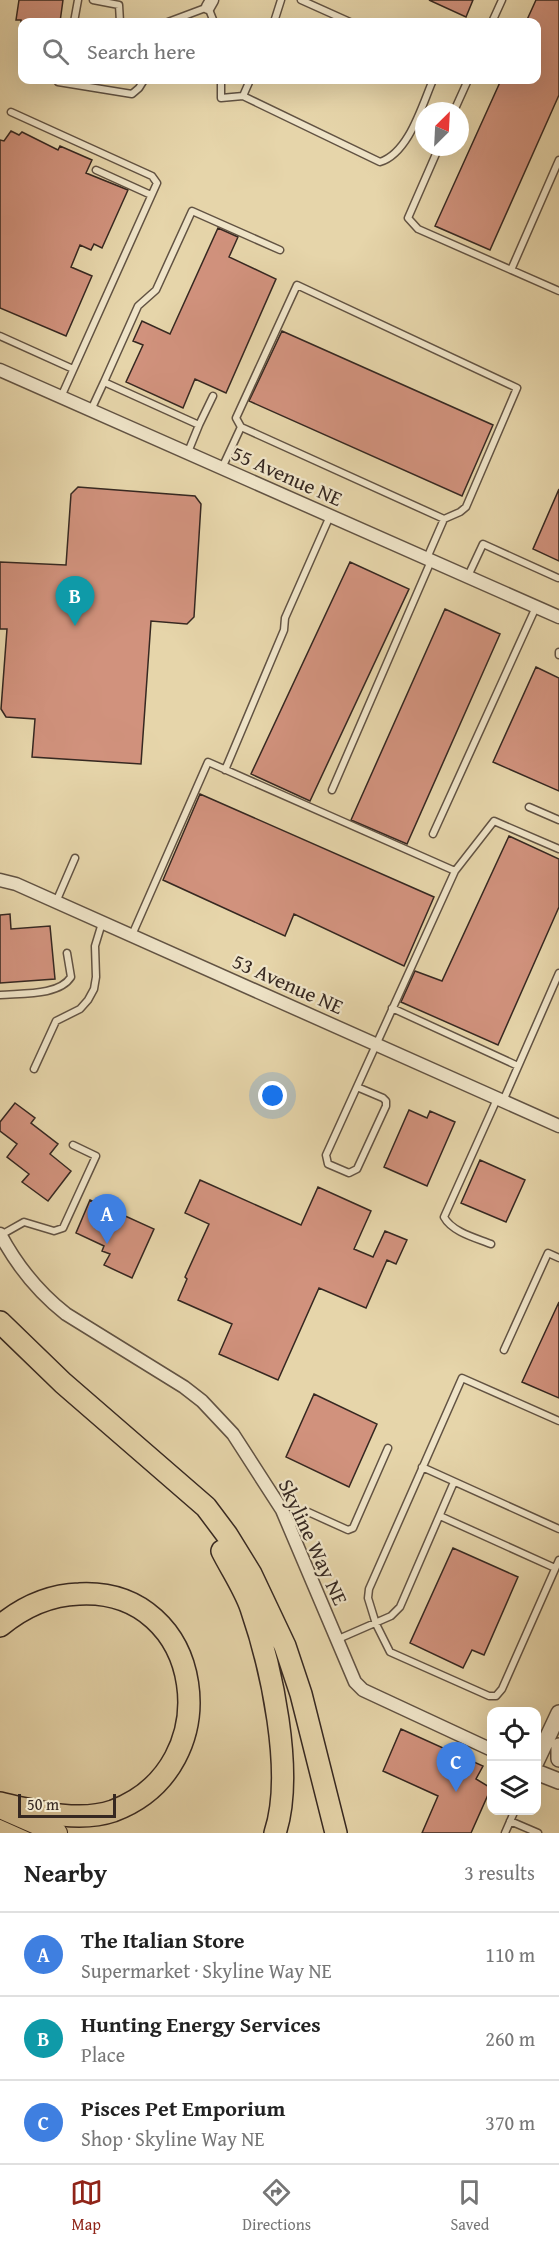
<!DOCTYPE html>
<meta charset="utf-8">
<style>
:root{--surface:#fff;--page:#f6f6f6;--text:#222;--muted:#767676;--line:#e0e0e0;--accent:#8f2418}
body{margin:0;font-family:"Gentium Book Plus",serif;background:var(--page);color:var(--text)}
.controls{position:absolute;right:18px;bottom:18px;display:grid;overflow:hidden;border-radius:12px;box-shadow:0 6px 24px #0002}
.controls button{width:54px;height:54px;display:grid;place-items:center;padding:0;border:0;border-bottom:2px solid var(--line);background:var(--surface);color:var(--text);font:30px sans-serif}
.compass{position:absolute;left:415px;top:102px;width:54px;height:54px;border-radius:50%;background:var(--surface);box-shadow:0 6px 24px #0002;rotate:24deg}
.scale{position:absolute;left:18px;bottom:15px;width:98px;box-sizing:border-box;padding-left:6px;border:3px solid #362821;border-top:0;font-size:16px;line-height:21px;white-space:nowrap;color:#362821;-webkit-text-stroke:4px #efe4c8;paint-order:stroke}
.you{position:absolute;left:273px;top:1096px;width:21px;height:21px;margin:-15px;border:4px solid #fff;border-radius:50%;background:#1a73e8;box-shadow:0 0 0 9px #1a73e833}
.badge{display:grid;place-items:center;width:39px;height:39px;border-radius:50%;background:var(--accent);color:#fff;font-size:20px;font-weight:700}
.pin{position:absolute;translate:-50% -50px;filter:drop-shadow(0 2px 3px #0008)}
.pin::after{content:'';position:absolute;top:32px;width:21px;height:18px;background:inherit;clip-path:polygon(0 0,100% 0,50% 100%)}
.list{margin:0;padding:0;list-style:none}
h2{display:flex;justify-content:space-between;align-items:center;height:78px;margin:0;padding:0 24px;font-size:26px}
h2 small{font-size:20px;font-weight:400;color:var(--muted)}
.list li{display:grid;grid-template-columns:39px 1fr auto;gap:18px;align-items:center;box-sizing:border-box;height:84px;padding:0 24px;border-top:2px solid var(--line)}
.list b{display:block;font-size:22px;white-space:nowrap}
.list p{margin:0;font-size:20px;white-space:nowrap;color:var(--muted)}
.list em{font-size:20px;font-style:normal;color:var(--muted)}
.icon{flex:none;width:33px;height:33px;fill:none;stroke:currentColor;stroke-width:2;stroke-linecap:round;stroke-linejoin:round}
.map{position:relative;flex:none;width:559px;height:1833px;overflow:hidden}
.search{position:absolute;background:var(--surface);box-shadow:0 6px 24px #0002;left:18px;right:18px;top:18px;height:66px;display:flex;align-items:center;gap:15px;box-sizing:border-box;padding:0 21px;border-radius:12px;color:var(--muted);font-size:22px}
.sheet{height:330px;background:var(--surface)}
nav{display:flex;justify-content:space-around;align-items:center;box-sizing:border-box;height:84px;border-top:2px solid var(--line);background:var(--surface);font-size:16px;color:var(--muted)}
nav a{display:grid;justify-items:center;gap:3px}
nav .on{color:var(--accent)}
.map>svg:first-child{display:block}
.building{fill:#d1927d;stroke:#362821;stroke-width:1.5}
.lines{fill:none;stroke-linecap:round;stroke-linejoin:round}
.service-casing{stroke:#625343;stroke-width:9}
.minor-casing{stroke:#625343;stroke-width:15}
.tertiary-casing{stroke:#625343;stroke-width:18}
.primary-casing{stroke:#362821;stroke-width:22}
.motorway-casing{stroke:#362821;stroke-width:24}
.service{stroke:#efe4c8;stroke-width:6}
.minor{stroke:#efe4c8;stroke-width:12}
.tertiary{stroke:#efe4c8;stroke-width:15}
.primary{stroke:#e6d5aa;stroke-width:20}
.motorway{stroke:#e6d5aa;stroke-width:21}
.labels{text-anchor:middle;stroke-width:4.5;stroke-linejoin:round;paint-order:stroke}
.street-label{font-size:21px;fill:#362821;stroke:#efe4c8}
</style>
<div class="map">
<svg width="559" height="1833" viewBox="0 0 559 1833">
<rect width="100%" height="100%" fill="#e6d5aa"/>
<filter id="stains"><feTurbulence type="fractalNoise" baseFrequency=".00333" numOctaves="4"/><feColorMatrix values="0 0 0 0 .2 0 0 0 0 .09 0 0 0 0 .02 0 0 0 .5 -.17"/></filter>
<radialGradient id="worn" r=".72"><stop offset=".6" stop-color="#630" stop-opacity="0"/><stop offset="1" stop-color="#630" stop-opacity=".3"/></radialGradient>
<path class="building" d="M19,0h44l-3,22h-39v-2h-5z
M429,0h44l-7,17z
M536,0h23v95l-69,155 -55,-24 66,-146h36v-58h-11z
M11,131l8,4 3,-3 36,18 2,-4 32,14 -6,13 42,17 -26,58 -8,-4 -3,6 -11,-5 -9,22 21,9 -26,60 -66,-28v-168l4,1z
M218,228l20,9 -9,20 47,22 -50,114 -31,-14 -12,29 -57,-26 17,-37 -10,-4 9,-20 28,13z
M282,331l211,94 -31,71 -213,-95z
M78,487l117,9 6,8 -7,113 -7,7 -36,-3 -10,143 -109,-7 3,-38 -29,-2 -5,-8 6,-80h-7v-67l66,3 5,-71z
M559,489v72l-26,-12z
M350,562l59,27 -99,212 -59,-27z
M445,609l55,25 -93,210 -56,-24z
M536,667l23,11v113l-66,-29z
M200,794l234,103 -30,69 -110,-52 -9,22 -122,-56z
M509,836l50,23v48l-61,138 -97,-43 14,-31 27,10z
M10,914l1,15 39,-3 5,53 -55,4v-68z
M15,1103l20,15 -4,5 27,21 -8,10 21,17 -23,30 -26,-19 7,-8 -22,-17 10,-13 -17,-13v-9z
M409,1110l18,8 3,-7 25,11 -28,64 -43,-19z
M480,1160l45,20 -19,42 -45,-19z
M200,1180l101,45 17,-38 53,24 -17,38 19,8 12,-26 22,9 -11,24 -9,-4 -21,48 -47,-20 -41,92 -59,-26 13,-30 -54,-24 9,-21 -2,-2 24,-53 -24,-11z
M90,1200l64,29 -22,49 -28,-13 6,-11 -8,-3 2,-5 -28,-13z
M559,1302v96l-37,-16z
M314,1394l63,30 -28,63 -63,-30z
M453,1548l65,29 -34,78 -12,-5 -9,18 -53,-25z
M401,1729l82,37 -7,13 15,9 -20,45h-49l16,-37 -55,-25z"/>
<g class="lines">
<g class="service-casing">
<path id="service" d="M93,0l26,5 1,17
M301,0l49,22
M74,22l4,-22
M168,22l40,-15 6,15
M274,22l7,-22
M492,22l10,-22
M221,80v18l22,-2
M250,80l-7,16 137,66c29,-9 42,-57 53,-82
M58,82l74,12 7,-6 5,-8
M454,111l14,-31
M11,112l141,64 5,7 -96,214
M439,147l-31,71 10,11 141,62
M96,170l55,25
M511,270l48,-110
M0,336l73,33
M104,382l34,-76 18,-16 36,-79 88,39
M91,410l13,-28 95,43 -11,27
M199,425l14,-29
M241,427l203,92
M222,468l19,-41 -5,-9 61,-133 220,103 -51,119 -6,5 -16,7 -17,39
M468,576l15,-32 75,34
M559,652v3
M225,770l59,-140 1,-12 45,-102
M332,790l99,-229
M529,807l30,13
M433,834l103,-227
M56,902l19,-44
M132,935l76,-173 247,109
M0,995c21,-2 59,1 71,-18l-4,-24
M392,1008l126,58
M34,1069l22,-48 24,-12 8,-9 6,-11 2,-12 -1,-31 7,-23
M357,1087l26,11 3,3v5l-29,63 -8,4 -21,-9 -2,-9 129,-284 39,-50 65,28
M503,1101l56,-128
M1,1235l23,-13 30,9 9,-3 33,-72 -23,-11
M491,1244c-15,-6 -39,-12 -47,-27l53,-118
M504,1350l44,-97 11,5
M559,1421l-97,-43 -93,211 -1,9 8,26 14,28 99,44h7l6,-7 57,-129
M422,1467l137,62
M440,1516l115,52
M289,1527l17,-16 42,19 5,-2 35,-80
M336,1640l55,-24 9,-9 54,-125
M510,1821l28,12
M505,1833l10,-23"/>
</g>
<g class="minor-casing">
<path id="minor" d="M208,7l4,-7
M0,370l559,247
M0,880l16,4 543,242
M0,1234c17,32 38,58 66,80l118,73 18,14 31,33 49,76 73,172 8,8 129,60"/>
</g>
<g class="tertiary-casing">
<path id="tertiary" d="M559,1746v13
M536,1762l23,-49
M536,1772l23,9"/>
</g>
<g class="primary-casing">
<path id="primary" d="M5,1810l52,23"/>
</g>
<g class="motorway-casing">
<path id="motorway" d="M0,1322l63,61 143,124 21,28 24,39 34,72 16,48 35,139
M222,1551c9,18 22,37 29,57 20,58 44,165 24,225
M0,1626c23,-19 49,-31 79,-32 126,-7 152,173 34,217 -35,12 -78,0 -113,-8"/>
</g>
<use href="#service" class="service"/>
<use href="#minor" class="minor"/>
<use href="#tertiary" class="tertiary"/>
<use href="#primary" class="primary"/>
<use href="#motorway" class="motorway"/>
</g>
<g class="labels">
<g class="street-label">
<text transform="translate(287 476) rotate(24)" y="7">55 Avenue NE</text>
<text transform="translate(288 984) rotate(24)" y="7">53 Avenue NE</text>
<text transform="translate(313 1542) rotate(65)" y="7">Skyline Way NE</text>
</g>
</g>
<rect width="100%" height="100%" filter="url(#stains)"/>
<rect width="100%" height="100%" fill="url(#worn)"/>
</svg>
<div class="controls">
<button><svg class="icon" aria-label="locate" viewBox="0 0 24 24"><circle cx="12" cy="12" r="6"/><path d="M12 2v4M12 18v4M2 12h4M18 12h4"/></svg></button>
<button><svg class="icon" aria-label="layers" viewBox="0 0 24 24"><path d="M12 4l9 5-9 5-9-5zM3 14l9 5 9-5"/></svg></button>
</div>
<svg class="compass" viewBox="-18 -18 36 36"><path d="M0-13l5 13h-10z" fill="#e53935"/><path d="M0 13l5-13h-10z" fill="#767676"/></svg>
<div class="scale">50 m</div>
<div class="you"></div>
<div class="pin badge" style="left:107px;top:1244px;background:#3f7fe0">A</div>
<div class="pin badge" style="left:75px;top:626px;background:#0f9aa8">B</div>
<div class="pin badge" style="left:456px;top:1792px;background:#3f7fe0">C</div>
<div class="search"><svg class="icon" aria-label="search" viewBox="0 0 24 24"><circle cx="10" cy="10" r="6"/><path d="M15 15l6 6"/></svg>Search here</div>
</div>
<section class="sheet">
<h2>Nearby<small>3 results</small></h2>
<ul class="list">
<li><span class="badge" style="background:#3f7fe0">A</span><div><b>The Italian Store</b><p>Supermarket · Skyline Way NE</p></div><em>110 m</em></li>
<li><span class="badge" style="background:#0f9aa8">B</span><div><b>Hunting Energy Services</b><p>Place</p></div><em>260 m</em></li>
<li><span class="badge" style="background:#3f7fe0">C</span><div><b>Pisces Pet Emporium</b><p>Shop · Skyline Way NE</p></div><em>370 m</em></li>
</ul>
</section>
<nav>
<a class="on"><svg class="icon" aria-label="map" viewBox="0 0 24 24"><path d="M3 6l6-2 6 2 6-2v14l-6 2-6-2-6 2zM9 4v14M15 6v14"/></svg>Map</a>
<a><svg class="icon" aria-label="directions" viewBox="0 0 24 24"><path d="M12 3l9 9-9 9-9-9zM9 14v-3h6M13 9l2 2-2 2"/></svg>Directions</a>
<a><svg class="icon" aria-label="saved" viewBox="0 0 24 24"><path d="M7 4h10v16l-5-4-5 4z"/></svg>Saved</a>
</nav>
